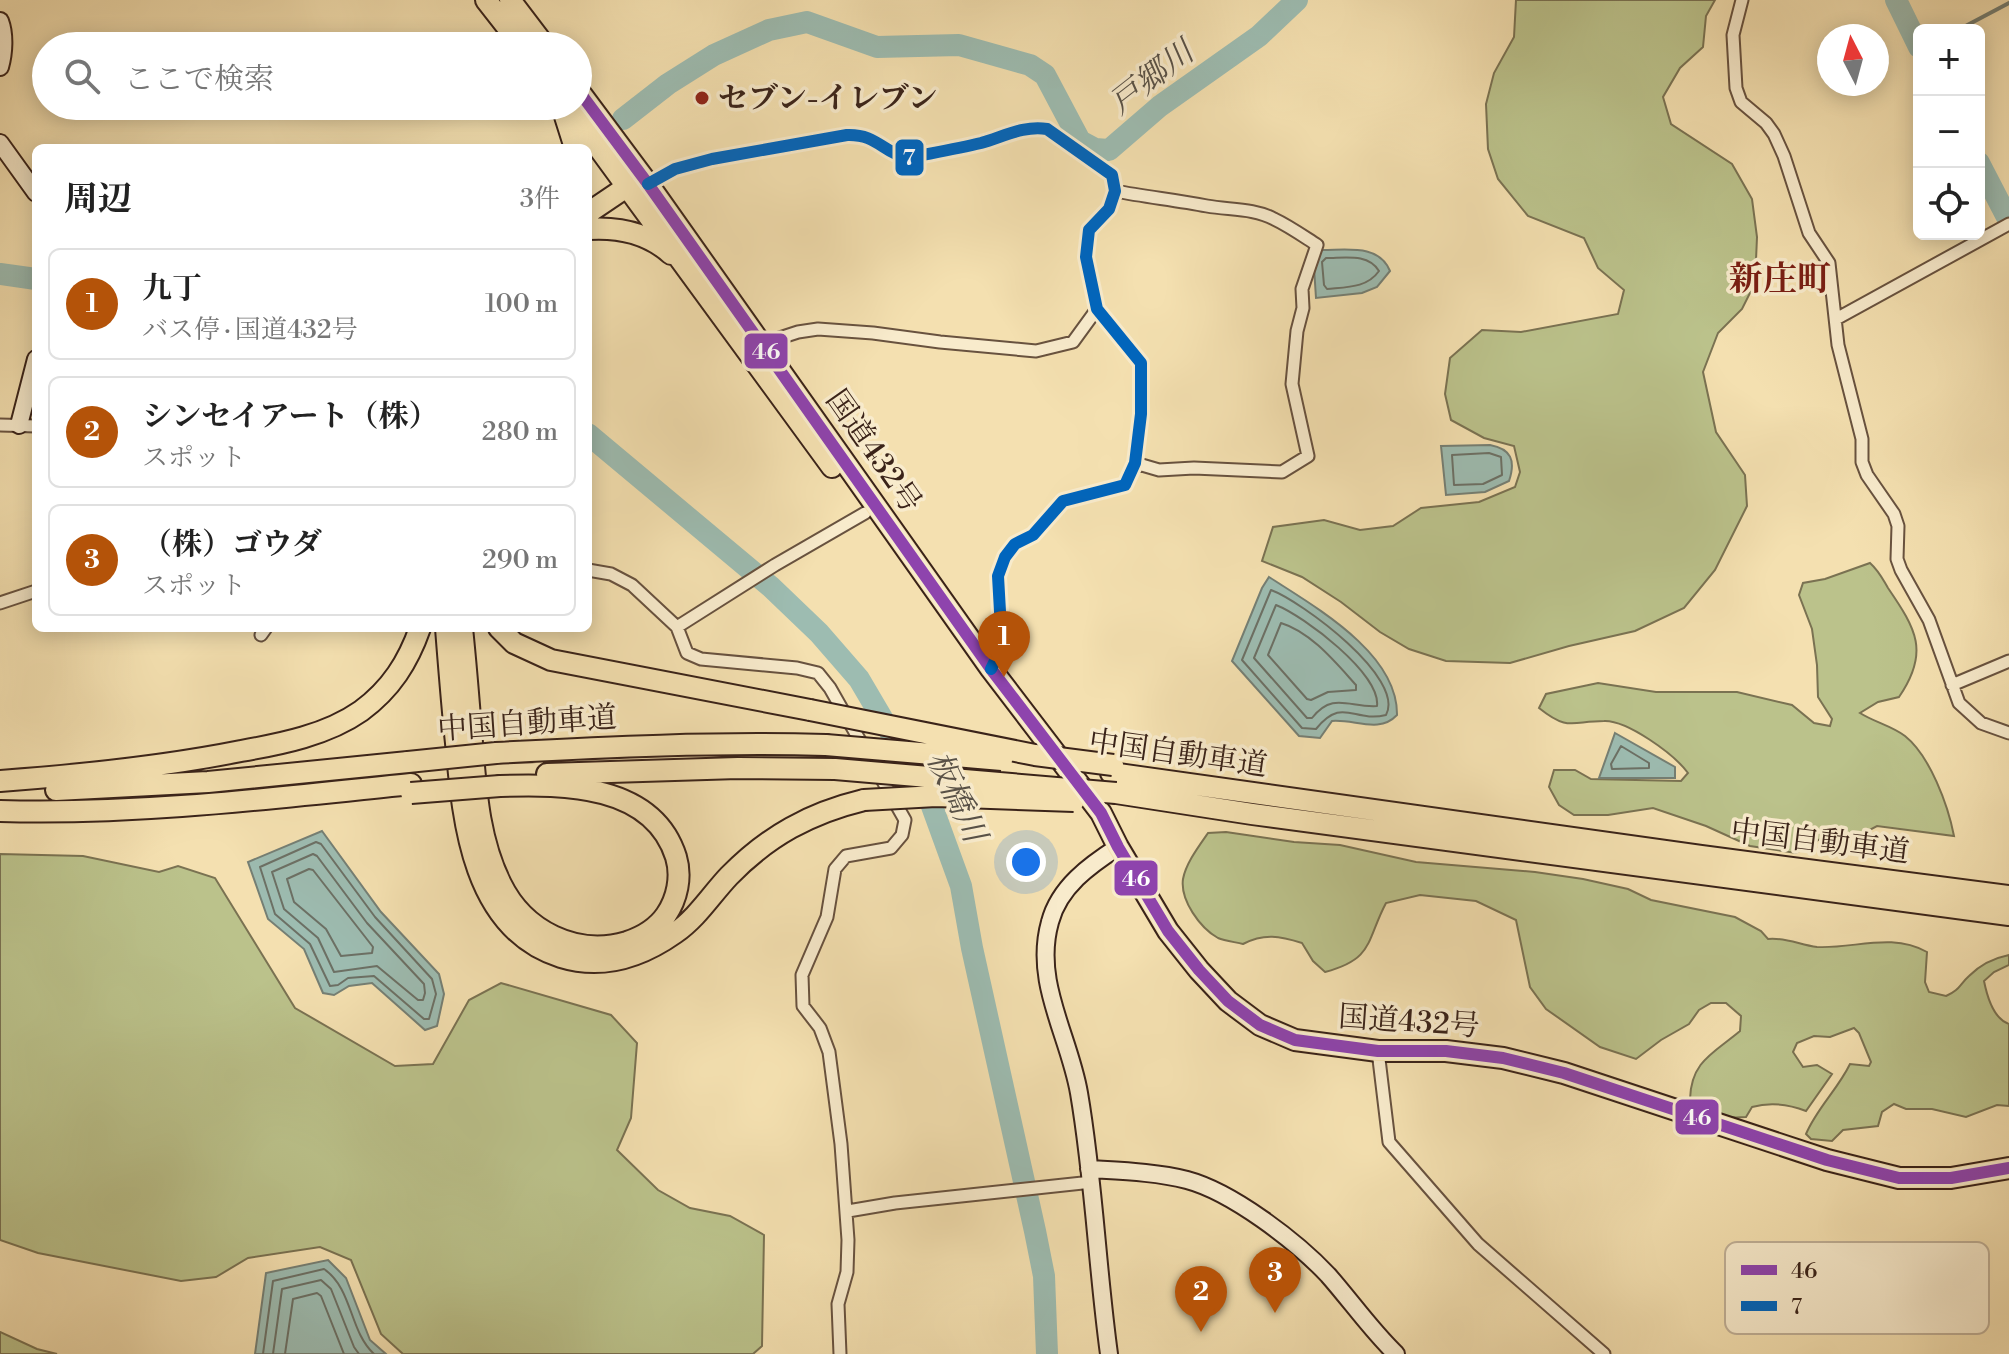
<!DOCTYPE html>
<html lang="ja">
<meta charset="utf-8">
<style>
:root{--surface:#fff;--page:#f6f6f6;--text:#222;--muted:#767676;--line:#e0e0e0;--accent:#b45309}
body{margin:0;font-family:"Libre Bodoni","Noto Serif JP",serif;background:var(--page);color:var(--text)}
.controls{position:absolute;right:24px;top:24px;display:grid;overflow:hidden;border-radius:12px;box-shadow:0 4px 20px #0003}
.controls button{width:72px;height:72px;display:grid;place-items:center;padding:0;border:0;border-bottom:2px solid var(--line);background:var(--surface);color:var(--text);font:40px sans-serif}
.compass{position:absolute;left:1817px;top:24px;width:72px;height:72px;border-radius:50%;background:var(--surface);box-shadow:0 4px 20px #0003;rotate:354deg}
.you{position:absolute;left:1026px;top:862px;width:28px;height:28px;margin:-20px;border:6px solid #fff;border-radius:50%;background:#1a73e8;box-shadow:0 0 0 12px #1a73e833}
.badge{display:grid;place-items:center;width:52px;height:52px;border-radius:50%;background:var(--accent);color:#fff;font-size:26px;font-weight:700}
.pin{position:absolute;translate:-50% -66px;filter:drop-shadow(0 2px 4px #0008)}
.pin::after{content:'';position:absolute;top:42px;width:28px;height:24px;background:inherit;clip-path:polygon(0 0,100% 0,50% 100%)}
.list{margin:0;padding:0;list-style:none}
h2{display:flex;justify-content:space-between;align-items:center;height:104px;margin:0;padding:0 32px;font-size:34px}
h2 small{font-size:26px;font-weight:400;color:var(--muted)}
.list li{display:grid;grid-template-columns:52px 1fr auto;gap:24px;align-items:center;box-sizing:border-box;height:112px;margin:0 16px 16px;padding:0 16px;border:2px solid var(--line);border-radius:12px}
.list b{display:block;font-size:30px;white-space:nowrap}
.list p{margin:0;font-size:26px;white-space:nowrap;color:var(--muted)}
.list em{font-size:26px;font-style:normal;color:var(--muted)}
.icon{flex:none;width:44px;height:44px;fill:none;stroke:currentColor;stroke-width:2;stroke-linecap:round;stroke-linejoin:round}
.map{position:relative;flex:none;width:2009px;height:1354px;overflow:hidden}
.search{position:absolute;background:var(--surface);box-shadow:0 4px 20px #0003;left:32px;top:32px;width:560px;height:88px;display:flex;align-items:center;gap:20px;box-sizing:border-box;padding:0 28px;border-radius:44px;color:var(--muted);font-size:30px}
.panel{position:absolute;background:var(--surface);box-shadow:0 4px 20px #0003;left:32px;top:144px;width:560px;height:488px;border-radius:12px}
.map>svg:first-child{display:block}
.green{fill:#bbc28b;stroke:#7a7252;stroke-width:2}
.water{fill:#9dbcb1;stroke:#757f74;stroke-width:2}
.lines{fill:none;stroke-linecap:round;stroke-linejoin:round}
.shore{stroke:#6c7065;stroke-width:2}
.stream{stroke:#757f74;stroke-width:4}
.river{stroke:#9dbcb1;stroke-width:22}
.street-casing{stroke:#68523f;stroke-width:15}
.secondary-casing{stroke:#3a2319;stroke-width:20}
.highway-casing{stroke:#3a2319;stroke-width:24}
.street{stroke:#f8ebcc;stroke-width:11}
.secondary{stroke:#f8ebcc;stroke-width:16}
.highway{stroke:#f4e0b0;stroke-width:20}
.highway-bridge-casing{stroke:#3a2319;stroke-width:24;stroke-linecap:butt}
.highway-bridge{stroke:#f4e0b0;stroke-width:20}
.bus-1-casing{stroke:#f8ebcc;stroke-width:18}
.bus-2-casing{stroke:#f8ebcc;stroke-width:18}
.bus-1{stroke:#8e44ad;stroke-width:12}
.bus-2{stroke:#0065bd;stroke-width:12}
.poi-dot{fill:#8f2418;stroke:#f8ebcc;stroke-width:3}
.labels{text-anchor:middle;stroke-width:7;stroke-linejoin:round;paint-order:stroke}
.poi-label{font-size:30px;font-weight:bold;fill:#3a2319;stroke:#f8ebcc;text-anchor:start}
.street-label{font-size:30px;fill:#3a2319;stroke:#f8ebcc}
.water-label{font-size:32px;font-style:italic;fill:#585147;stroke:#f8ebcc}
.quarter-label{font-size:34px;font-weight:bold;fill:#7a1f14;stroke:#f8ebcc}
.key{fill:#f8ebcc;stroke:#bfaf96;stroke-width:2}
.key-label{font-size:22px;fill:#3a2319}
.line-badge{stroke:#f8ebcc;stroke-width:3}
.badge-label{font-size:22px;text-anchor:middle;font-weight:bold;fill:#fff}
</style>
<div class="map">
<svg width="2009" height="1354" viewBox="0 0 2009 1354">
<rect width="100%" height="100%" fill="#f4e0b0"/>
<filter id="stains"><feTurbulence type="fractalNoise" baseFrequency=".0025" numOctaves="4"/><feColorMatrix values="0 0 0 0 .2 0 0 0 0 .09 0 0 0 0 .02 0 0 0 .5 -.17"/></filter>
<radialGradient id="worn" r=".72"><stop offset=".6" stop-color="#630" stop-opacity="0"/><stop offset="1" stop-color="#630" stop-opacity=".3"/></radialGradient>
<path class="green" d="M1516,0h199l-9,16 -3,31 -23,21 -17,29 8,27 61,40 20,35 5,38 -2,46 -13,26 -24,24 -15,39 13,60 29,43 2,31 -32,64 -31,38 -49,23 -66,15 -59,17 -64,-2 -37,-12 -29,-17 -39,-30 -39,-25 -40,-16 11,-34 51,-7 36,10 33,-4 28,-18 58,-6 36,-15 5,-15 -6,-26 -30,-8 -33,-18 -6,-26 5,-36 32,-28 39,2 97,-18 6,-24 -26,-22 -14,-30 -56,-22 -30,-37 -10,-30 -2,-45 8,-31 20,-36z
M1870,563c9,8 12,15 18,25 28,41 42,64 11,109l-21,5 -18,11c14,9 32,13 45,23 25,20 43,69 49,100l-77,-10 -15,8 -40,4 -26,15 -46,-7 -44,-20 -53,-18 -45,7h-34l-15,-10 -10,-18 5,-17h21l16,9 90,2 7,-8c-14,-19 -61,-53 -84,-52 -32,0 -35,11 -65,-13l7,-14 52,-11 58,9h81l55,13 22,18 16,3 2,-7 -14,-22 -1,-32 -5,-36 -13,-34 4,-12 22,-4z
M1226,832l68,10 46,3 76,17 119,10 48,7 45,10 23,11 84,17 26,14 7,8c18,-2 32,6 49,8 38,2 74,-15 110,5l-2,30 4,10 17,4c14,-6 13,-11 23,-20 11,-11 25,-18 40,-21v10l-15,7 -10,9c3,15 10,38 25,43v82l-12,-1 -31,12 -34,-8h-26l-12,-5 -12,8 -4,14 -35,4 -11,11 -21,-2 -5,-5c11,-26 32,-45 44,-70l19,2 2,-4 -12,-29 -5,-5 -24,9 -16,-1 -17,7 -4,9 10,15 14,-2 15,9 -26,37c-18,-7 -36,-9 -54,-4l-6,10c-24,2 -38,-2 -56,-18 1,-38 24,-46 50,-68l1,-15 -15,-13h-15l-12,7 -10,14 -28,16 -25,19 -36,-12 -54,-38 -16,-22 -14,-67 -40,-19 -56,-6 -34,8c-20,38 -12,56 -61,69l-12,-11 -11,-18c-22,-7 -38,-10 -59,1 -8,-2 -18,-3 -25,-6 -18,-10 -38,-38 -35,-59 3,-16 16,-33 25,-46z
M0,854l83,2 76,16 19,-6 37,12 80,130 100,58 38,-2 36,-64 32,-17 110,32 26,28 -6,75 -14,32 41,40 32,18 40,8 34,19 -2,111 -9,8h-350l-22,-20 -30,-74 -31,-13 -72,11 -32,19 -35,4 -143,-28 -38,-13z
M0,1332l37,17 20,5h-57z"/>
<path class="water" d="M1323,250c24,0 56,-6 67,21l-13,16 -15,6 -46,5 -3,-46z
M1490,445c21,4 26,15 19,36l-24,11 -39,3 -5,-49z
M1269,577c46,30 129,76 128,138 -18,19 -42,4 -65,6l-12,17 -21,-2 -67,-75 30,-73z
M1615,733l60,34v11h-76z
M322,831l59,81 58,62 5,20 -7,32 -12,4 -53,-47 -23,3 -15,9 -11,-2 -19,-44 -36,-30 -20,-57z
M328,1260l18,18 24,62 16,14h-131l11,-81z"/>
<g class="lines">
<path class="shore" d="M1326,258c19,0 42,-5 53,13 -12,17 -32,16 -52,18l-3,-4 -2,-23z
M1489,453l12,4 1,18 -19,9 -29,1 -2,-30z
M1271,590c30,11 135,88 115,125 -33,8 -43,-19 -70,14l-14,-1 -60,-68z
M1276,605c28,11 105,69 101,101 -27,2 -44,-15 -65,12h-5l-53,-60z
M1281,623c30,9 55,40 75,62v5l-28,2 -17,8 -4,-1 -39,-44z
M1621,746l28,17v5l-37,1 -1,-5z
M316,842l5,2 54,73 57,62 4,15 -7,25h-5l-50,-43 -26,2 -10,7 -8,1 -20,-42 -35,-30 -15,-47z
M313,854l4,2 50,67 57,61 1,9 -2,7h-5l-41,-34 -43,6 -16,-34 -34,-29 -12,-37z
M309,869l4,1 60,77 -1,6 -31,3 -15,-27 -32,-27 -7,-23z
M263,1354l10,-73 51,-12c29,20 25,62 50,85
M273,1354l9,-65 39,-9 10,9 23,58 5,7
M285,1354l8,-55 24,-6 4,3 23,58"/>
<path class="stream" d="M1958,30l51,-27"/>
<path class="river" d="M1896,0l23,47
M623,119l45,-35 46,-29 55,-25 38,-8 70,25 82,-2 71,20 15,10 35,66 15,8 14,1 51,-44 99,-70 38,-36
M1979,163l30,58
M0,274l36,5
M588,434l183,153 48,46 40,46 70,119 32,88 11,62 63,283 9,45 3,78"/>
<g class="street-casing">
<path id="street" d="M1742,0l-9,35 3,53 5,14 25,21 8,11 10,22 25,77 20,30 9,82 24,94v23l5,13 27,39 4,12 -1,33 4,11 28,50 30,83 22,20 28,10
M648,184l27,-15 37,-10 135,-24c30,-1 35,17 60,23 25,-5 49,-9 74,-15 22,-6 43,-18 66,-14l65,46 3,16 -6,18 -20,21 -3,27 11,52 44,54v51l-6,49 -10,22 -62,16 -30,34 -18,9 -10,13 -7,19 4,71 -11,22
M1115,191c31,6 61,9 92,15 22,4 47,2 67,13 15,7 29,17 43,26l-15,44 1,19 -6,23 -5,53 16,72 -26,16 -88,-4 -35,2 -24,-7
M1836,319l173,-95
M761,344l37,-12 20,-3 55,4 67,9 96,9 37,-9 24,-33
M0,425l36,1
M588,570l23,4 21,11 45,42 10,26 14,6 96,9 21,5 12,15 75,132 -3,15 -11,13 -45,8 -11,13 -8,48 -25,58 1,31 17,22 9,24 12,92 7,96 -1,32 -9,32 2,50
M0,603l36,-12
M677,627l98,-62 90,-52
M261,635l5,-7
M1952,685l57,-24
M1378,1051l11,91 89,102 126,110
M848,1211l47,-8 197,-21"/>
</g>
<g class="secondary-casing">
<path id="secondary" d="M0,21c5,13 4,32 0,46
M0,143l36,50
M19,425l17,-66
M1089,1169c32,2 67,3 98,11 45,12 109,61 141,95 23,26 43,55 68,79
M1109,1354c-12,-87 -15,-174 -30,-261 -10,-58 -46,-111 -29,-171 9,-35 40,-57 68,-75"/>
</g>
<g class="highway-casing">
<path id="highway" d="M486,0l36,46
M510,0l35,46
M578,90l70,94 343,485 110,144 17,34 50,84 31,39 29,31 32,24 35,15 83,11h68l57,7 61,15 263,87 72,18h52l58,-10
M568,106l264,361
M563,110l12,38
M588,213l40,-27 9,-11
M588,229c30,-2 60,4 83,25
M446,628c3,38 6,77 10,115 7,78 16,186 105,214 42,13 80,0 114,-24 22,-15 36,-38 54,-57 39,-40 81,-63 135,-76
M462,628c4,38 7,76 10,115 4,48 7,97 29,141 23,47 75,73 126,58 15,-5 30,-14 39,-27 11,-16 16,-38 10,-58 -23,-73 -112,-73 -176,-71
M499,628l15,15 37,17 259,50
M496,753c110,-6 220,-11 330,-8
M1111,773l590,83 308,40
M547,774l191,-6 97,1
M0,781c81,-6 161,-14 241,-30 40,-7 86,-16 120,-40 30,-22 47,-49 59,-83
M56,790l152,-8 200,-20
M1116,793l136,21 757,101
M0,811c137,4 275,-13 411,-27"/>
</g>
<use href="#street" class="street"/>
<use href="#secondary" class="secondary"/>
<use href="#highway" class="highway"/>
<g class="highway-bridge-casing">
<path id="highway-bridge" d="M810,710l225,45 78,10
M826,745l176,15
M408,762l88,-9
M835,769l281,24
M411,793l89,-7
M864,800l72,-4 138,5"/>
</g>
<use href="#highway-bridge" class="highway-bridge"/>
<g class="bus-1-casing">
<path id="bus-1" d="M578,90l70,94 343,485 110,144 17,34 50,84 31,39 29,31 32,24 35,15 83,11h68l57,7 61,15 263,87 72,18h52l58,-10"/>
</g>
<g class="bus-2-casing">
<path id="bus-2" d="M648,184l27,-15 37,-10 135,-24c30,-1 35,17 60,23 25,-5 49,-9 74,-15 22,-6 43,-18 66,-14l65,46 3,16 -6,18 -20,21 -3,27 11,52 44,54v51l-6,49 -10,22 -62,16 -30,34 -18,9 -10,13 -7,19 4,71 -11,22"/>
</g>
<use href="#bus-1" class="bus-1"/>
<use href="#bus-2" class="bus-2"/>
</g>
<circle class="poi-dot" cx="702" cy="98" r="8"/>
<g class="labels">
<g class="poi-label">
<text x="718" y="108">セブン-イレブン</text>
</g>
<g class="street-label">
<text transform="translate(874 451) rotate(55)" y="10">国道432号</text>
<text transform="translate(527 723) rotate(-4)" y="10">中国自動車道</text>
<text transform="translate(1178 753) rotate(8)" y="10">中国自動車道</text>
<text transform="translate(1820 841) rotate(7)" y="10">中国自動車道</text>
<text transform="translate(1409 1021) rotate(4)" y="10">国道432号</text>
</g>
<g class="water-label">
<text transform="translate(1151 77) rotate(-38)" y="11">戸郷川</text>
<text transform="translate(957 796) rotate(65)" y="11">板橋川</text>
</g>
<g class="quarter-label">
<text x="1780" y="290">新庄町</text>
</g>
</g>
<rect x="1725" y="1242" width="264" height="92" rx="12" class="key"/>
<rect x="1741" y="1265" width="36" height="10" fill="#8e44ad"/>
<rect x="1741" y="1301" width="36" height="10" fill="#0065bd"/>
<g class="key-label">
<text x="1791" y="1278">46</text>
<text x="1791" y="1314">7</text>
</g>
<g class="line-badge">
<rect x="894" y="138" width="31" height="39" rx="8" fill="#0065bd"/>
<rect x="743" y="332" width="46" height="38" rx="8" fill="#8e44ad"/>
<rect x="1113" y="859" width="46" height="38" rx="8" fill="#8e44ad"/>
<rect x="1674" y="1098" width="46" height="38" rx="8" fill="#8e44ad"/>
</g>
<g class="badge-label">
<text x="909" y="165">7</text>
<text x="766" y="359">46</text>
<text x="1136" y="886">46</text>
<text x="1697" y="1125">46</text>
</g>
<rect width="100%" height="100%" filter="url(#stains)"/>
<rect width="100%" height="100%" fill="url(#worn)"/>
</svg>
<div class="controls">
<button>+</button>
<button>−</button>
<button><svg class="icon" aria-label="locate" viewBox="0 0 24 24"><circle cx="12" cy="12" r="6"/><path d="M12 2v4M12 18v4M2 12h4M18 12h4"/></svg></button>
</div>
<svg class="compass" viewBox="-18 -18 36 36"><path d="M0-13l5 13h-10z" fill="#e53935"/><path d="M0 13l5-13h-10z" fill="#767676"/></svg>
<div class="you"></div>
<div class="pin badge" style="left:1004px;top:677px">1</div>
<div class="pin badge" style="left:1201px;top:1332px">2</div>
<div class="pin badge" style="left:1275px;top:1313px">3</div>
<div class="search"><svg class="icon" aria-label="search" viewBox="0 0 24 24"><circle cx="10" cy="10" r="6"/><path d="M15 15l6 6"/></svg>ここで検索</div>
<section class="panel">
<h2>周辺<small>3件</small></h2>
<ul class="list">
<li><span class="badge">1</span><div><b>九丁</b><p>バス停 · 国道432号</p></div><em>100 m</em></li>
<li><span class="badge">2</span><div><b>シンセイアート（株）</b><p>スポット</p></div><em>280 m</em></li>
<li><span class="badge">3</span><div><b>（株）ゴウダ</b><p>スポット</p></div><em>290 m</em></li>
</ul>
</section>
</div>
